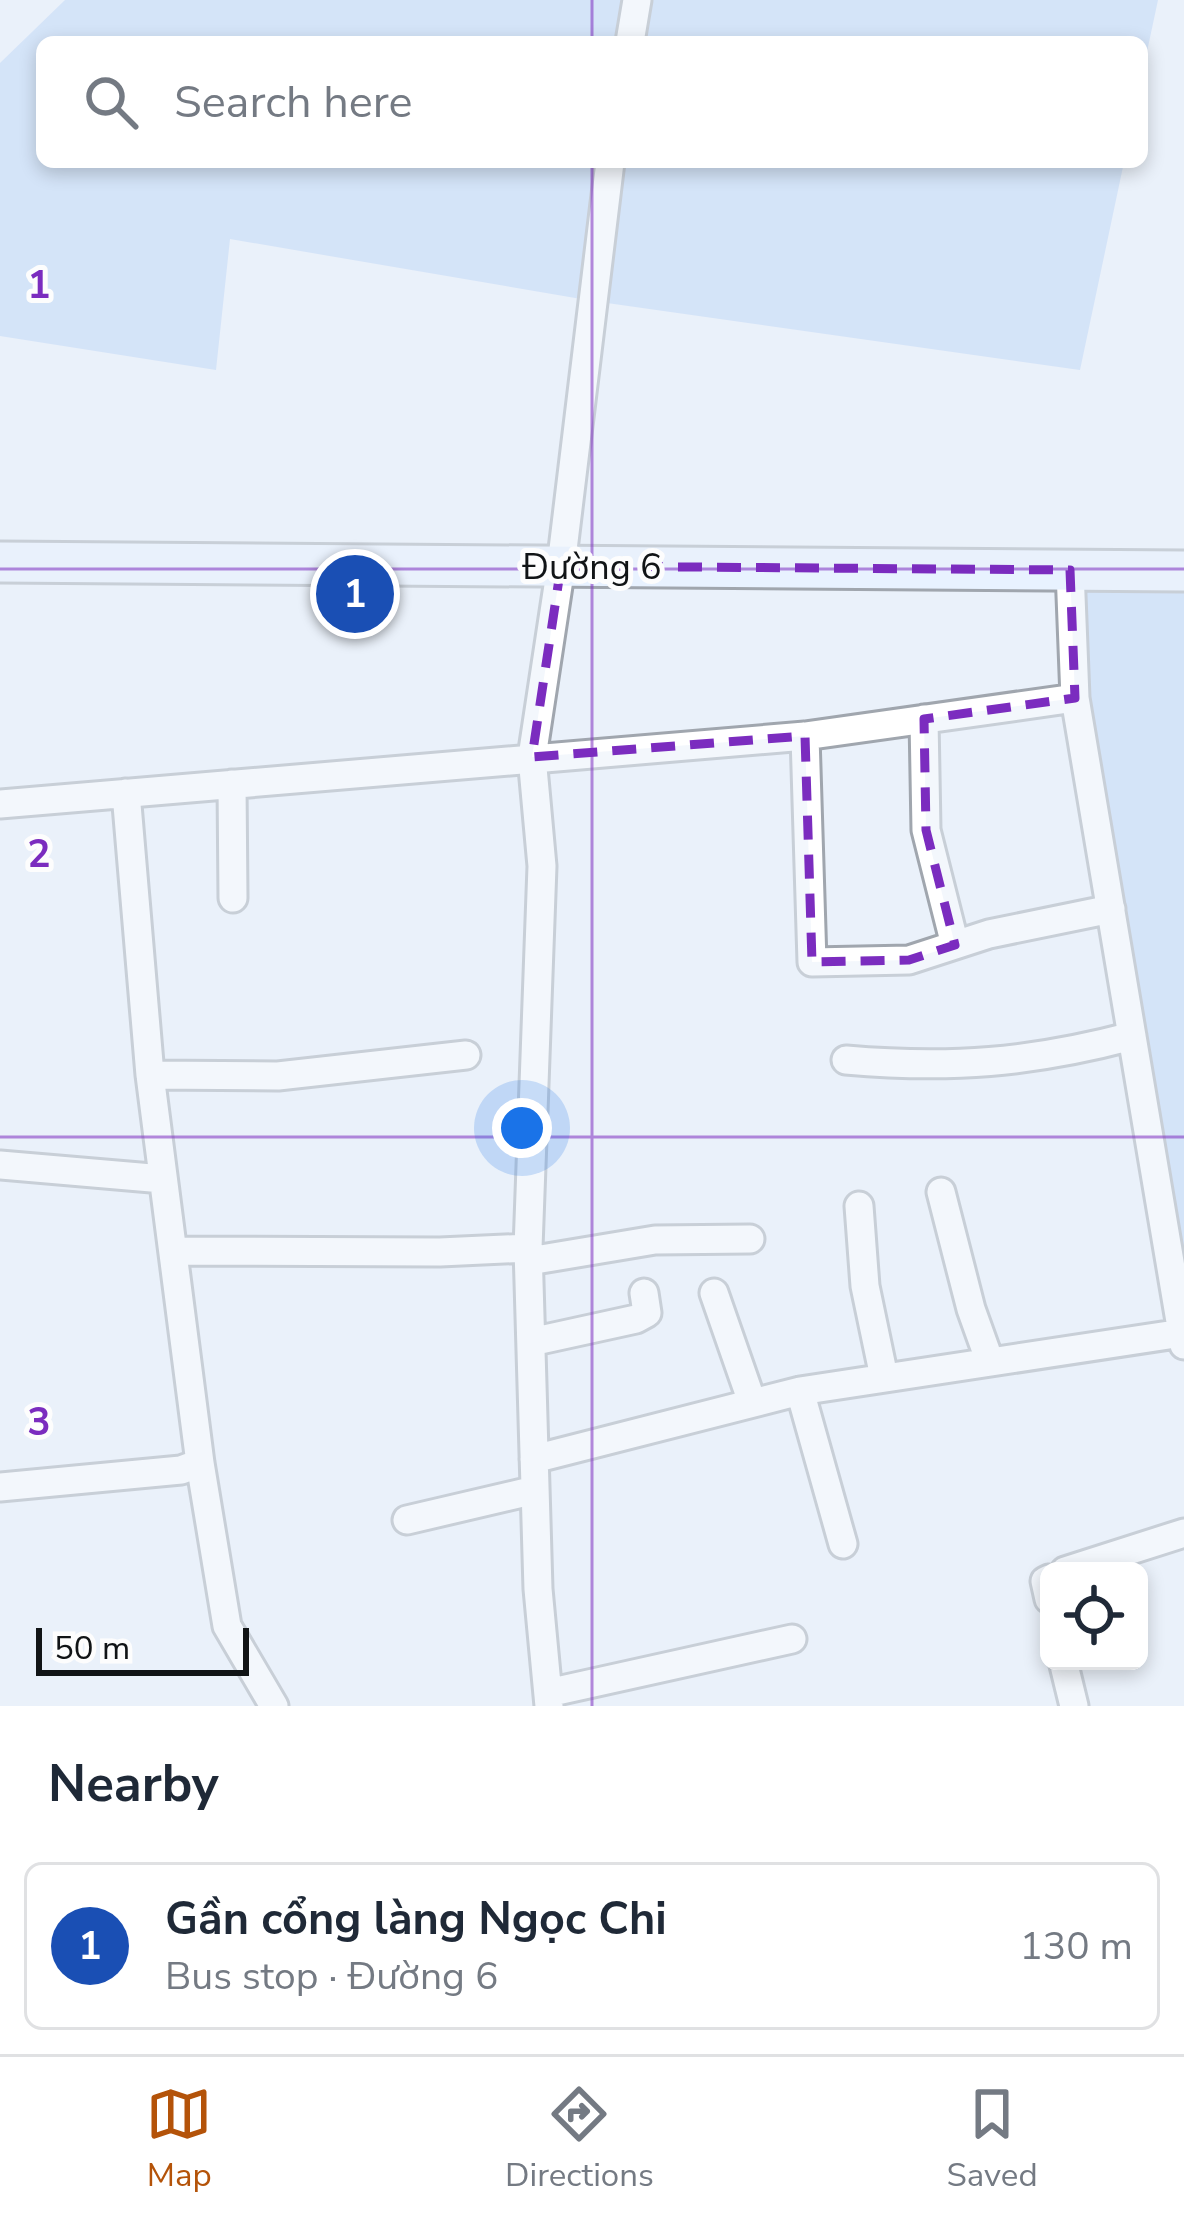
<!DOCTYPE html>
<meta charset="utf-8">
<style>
:root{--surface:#fff;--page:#f6f6f7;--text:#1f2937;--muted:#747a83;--line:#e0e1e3;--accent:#b45309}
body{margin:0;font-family:"Nunito Sans",sans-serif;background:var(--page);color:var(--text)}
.controls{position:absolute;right:36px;bottom:36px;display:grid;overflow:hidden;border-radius:18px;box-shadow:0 6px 18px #0003}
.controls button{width:108px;height:108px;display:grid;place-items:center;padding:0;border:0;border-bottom:3px solid var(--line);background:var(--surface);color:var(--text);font:60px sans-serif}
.scale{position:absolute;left:36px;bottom:30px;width:213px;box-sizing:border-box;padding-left:12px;border:6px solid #111416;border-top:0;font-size:33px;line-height:42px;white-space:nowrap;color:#111416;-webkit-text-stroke:9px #fdfdfd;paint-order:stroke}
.you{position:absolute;left:522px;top:1128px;width:42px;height:42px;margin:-30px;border:9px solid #fff;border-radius:50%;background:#1a73e8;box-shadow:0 0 0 18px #1a73e833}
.badge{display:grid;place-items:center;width:78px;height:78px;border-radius:50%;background:var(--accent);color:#fff;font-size:39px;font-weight:700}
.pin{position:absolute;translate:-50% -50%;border:6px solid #fff;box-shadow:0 3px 12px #0006}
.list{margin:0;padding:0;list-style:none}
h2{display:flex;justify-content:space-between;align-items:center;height:156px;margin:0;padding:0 48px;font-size:51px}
h2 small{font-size:39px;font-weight:400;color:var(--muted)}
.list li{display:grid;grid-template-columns:78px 1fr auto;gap:36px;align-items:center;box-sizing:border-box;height:168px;margin:0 24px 24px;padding:0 24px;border:3px solid var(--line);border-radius:18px}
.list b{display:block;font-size:45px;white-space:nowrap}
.list p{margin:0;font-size:39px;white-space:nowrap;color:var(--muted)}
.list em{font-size:39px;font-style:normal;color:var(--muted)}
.icon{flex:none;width:66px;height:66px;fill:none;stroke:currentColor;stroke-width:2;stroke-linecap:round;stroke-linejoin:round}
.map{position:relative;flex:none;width:1184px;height:1706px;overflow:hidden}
.search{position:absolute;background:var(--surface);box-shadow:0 6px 18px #0003;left:36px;right:36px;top:36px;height:132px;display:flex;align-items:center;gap:30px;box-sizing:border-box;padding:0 42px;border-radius:18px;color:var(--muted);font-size:45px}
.sheet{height:348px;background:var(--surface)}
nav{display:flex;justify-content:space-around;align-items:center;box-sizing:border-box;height:168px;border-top:3px solid var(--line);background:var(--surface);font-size:33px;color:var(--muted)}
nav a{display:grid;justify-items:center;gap:6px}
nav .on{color:var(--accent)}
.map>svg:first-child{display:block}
.green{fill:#bbd4f7}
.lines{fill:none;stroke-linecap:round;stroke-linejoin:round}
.street-casing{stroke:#a0a6ae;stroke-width:33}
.secondary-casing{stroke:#a0a6ae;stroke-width:45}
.street{stroke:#fff;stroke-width:27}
.secondary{stroke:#e8f2ff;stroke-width:39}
.marked{fill:none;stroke:#7b2cbf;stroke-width:9;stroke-dasharray:24 15;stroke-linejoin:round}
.grid{fill:none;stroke:#7b2cbf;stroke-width:3;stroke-opacity:0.55}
.labels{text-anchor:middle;stroke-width:10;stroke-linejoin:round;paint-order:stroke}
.street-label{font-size:36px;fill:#111416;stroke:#fdfdfd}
.grid-label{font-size:39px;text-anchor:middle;font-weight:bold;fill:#7b2cbf;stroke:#fdfdfd;stroke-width:10;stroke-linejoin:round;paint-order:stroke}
</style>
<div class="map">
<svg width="1184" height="1706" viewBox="0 0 1184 1706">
<rect width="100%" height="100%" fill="#eaf1fa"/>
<path class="green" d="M65,0h1093l-16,75v-33h-1100v120h1082l-44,208 -487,-69 -363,-62 -14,131 -216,-34v-273z
M1070,570l114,1v749l-109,-622z"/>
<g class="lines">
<g class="street-casing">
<path id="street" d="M630,42l7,-42
M1070,570l5,128 109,647
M924,719l2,111 29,115
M805,736l7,226 97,-2 80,-26 122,-25
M232,784l1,114
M126,793l24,282 50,388 27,163 47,80
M0,804l805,-68 270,-38
M846,1060c104,9 184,3 286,-24
M150,1075l128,1 188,-21
M0,1165l163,14
M941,1192l30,117 19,53
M859,1206l6,80 19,91
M173,1251l267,1 88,-4
M529,1261l126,-21 95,-1
M714,1293l38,109
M531,1342l105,-23 11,-6 -3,-20
M800,1391l43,153
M534,1459l266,-68 382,-58
M0,1487l181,-17 19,-7
M407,1520l128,-30
M1065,1571l119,-38
M1049,1579l-4,2 4,18
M1063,1661l11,45
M548,1693l244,-54
M549,1706l-11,-117 -10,-341 14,-382 -10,-109 29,-191 49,-404"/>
</g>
<g class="secondary-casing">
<path id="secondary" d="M0,562l1184,9"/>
</g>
<use href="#street" class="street"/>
<use href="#secondary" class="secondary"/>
</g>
<path d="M0 0H1184V1706H0ZM561,566l509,4 5,128 -151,21 2,111 29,115 -46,15 -97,2 -7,-226 -273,21z" fill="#eaf1fa" fill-opacity=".55" fill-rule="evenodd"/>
<path class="marked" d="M561,566l509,4 5,128 -151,21 2,111 29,115 -46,15 -97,2 -7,-226 -273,21z"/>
<path class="grid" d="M592,0v42M592,162v1544M0,569h1184M0,1137h1184"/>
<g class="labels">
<g class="street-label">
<text x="592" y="579">Đường 6</text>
</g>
</g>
<g class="grid-label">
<text x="39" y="298">1</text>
<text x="39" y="867">2</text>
<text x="39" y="1435">3</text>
</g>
</svg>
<div class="controls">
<button><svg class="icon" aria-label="locate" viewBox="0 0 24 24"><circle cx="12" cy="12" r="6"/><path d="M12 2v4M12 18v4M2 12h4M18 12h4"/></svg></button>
</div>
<div class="scale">50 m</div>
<div class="you"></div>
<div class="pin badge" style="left:355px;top:594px;background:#1a4fb4">1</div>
<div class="search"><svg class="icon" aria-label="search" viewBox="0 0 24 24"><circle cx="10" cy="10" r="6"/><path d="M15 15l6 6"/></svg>Search here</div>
</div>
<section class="sheet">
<h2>Nearby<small></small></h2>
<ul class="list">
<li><span class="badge" style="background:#1a4fb4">1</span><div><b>Gần cổng làng Ngọc Chi</b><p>Bus stop · Đường 6</p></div><em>130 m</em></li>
</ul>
</section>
<nav>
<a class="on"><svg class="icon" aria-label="map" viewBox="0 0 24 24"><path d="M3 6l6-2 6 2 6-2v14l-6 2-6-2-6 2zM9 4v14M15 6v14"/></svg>Map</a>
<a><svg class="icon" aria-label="directions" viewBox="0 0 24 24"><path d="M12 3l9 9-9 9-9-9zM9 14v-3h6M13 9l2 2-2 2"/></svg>Directions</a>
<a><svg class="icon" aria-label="saved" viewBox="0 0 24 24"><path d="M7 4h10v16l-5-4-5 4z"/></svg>Saved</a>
</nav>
